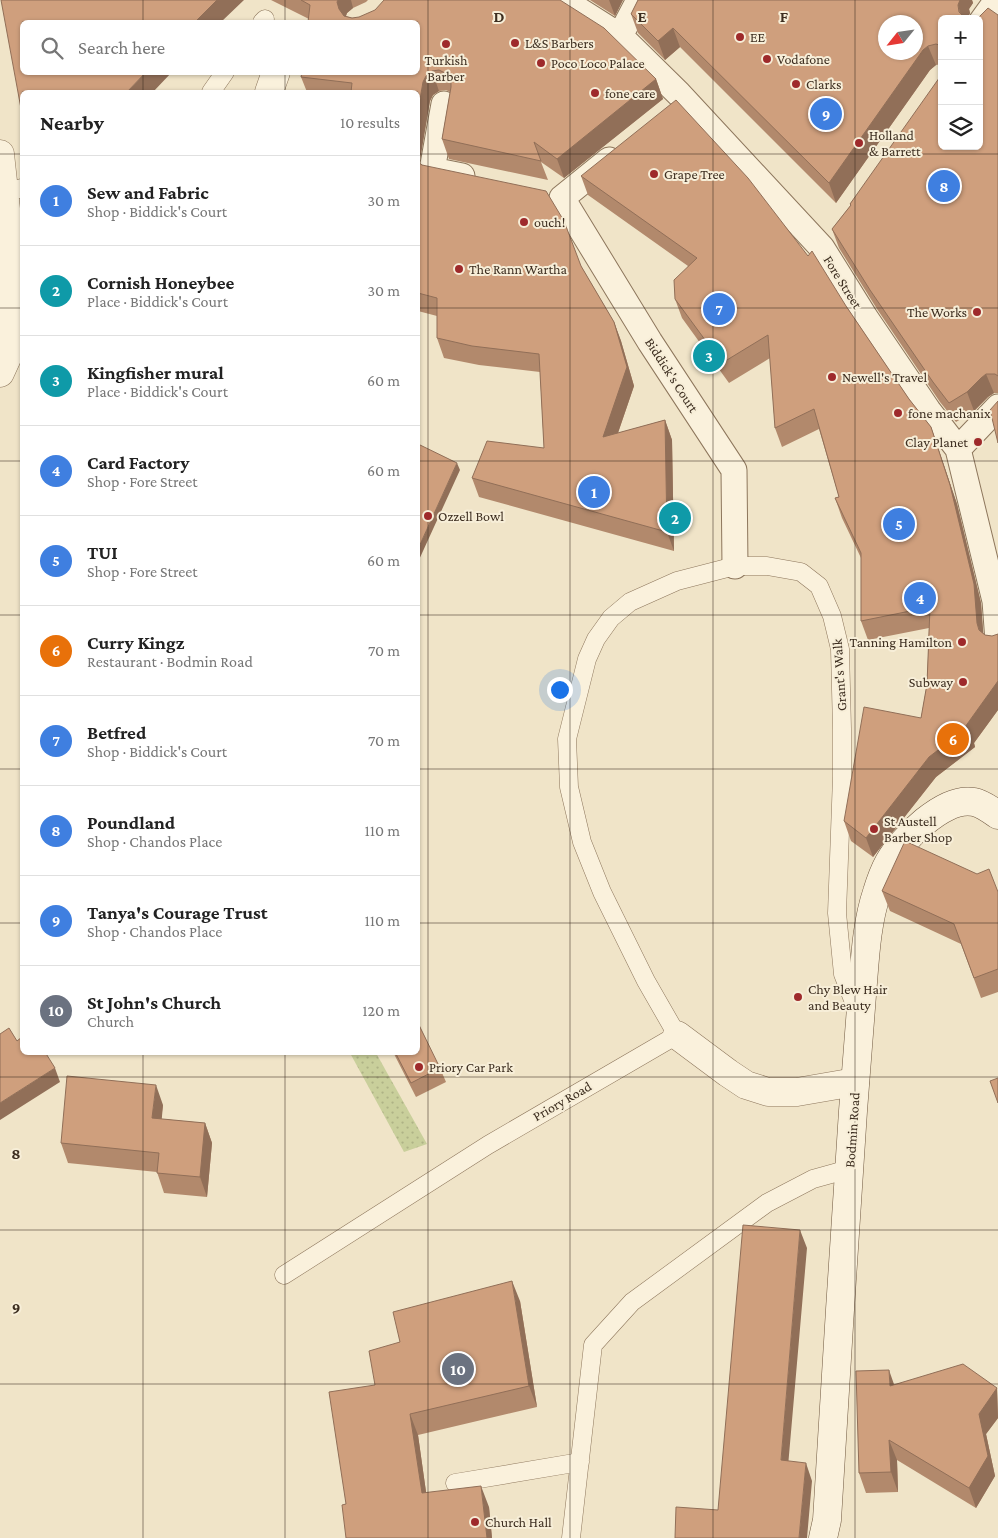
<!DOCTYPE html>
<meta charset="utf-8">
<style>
:root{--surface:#fff;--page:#f2f2f2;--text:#222;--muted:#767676;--line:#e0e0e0;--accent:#ea580c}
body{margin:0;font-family:"Crimson Pro",serif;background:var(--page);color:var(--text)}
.controls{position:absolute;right:15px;top:15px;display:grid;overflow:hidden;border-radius:8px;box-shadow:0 1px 4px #0004}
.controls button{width:45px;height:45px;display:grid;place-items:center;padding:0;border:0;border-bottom:1px solid var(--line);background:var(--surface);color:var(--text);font:25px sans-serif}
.compass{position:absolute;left:878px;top:15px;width:45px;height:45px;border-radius:50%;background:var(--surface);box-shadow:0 1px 4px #0004;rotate:240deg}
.you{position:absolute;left:559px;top:689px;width:18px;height:18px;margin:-12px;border:4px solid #fff;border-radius:50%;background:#1a73e8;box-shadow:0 0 0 8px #1a73e833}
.badge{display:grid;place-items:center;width:32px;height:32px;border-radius:50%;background:var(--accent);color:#fff;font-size:16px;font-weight:700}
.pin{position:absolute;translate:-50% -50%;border:2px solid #fff;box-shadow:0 1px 5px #0006}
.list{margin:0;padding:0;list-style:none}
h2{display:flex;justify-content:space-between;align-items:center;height:65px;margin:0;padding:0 20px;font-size:21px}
h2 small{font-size:16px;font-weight:400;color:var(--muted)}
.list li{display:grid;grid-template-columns:32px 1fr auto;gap:15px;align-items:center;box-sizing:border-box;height:90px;padding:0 20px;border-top:1px solid var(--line)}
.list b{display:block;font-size:19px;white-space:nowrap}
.list p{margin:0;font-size:16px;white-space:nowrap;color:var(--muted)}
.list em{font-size:16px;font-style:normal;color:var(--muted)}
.icon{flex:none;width:28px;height:28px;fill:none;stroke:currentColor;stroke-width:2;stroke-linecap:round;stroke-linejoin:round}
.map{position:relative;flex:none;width:998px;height:1538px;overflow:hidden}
.search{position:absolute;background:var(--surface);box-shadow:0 1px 4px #0004;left:20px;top:20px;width:400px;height:55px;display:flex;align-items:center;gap:12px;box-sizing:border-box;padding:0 18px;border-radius:8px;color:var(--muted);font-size:19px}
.panel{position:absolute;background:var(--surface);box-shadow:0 1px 4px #0004;left:20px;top:90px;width:400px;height:965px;border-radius:8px}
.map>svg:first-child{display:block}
.grass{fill:url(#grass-dots)}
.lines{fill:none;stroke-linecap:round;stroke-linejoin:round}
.service-casing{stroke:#8d765c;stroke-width:19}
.pedestrian-casing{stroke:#8d765c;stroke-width:27}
.minor-casing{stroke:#8d765c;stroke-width:29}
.secondary-casing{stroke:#6f573f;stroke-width:29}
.service{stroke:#faf1dc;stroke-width:18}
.pedestrian{stroke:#faf1dc;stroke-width:25}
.minor{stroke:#faf1dc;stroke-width:28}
.secondary{stroke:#faf1dc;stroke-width:28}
.wall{fill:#b2896c}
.shaded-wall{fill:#916f58}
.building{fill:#cf9f7d;stroke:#916f58;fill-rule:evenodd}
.grid{fill:none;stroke:#3d2e20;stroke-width:1;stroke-opacity:0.55}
.poi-dot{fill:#9e2a2b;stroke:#f7eed8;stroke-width:2}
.labels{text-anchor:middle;stroke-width:4;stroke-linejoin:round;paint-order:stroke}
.poi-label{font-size:14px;fill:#3d2e20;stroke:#f7eed8;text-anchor:start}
.street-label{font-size:14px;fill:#3d2e20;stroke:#f7eed8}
.grid-label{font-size:16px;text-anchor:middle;font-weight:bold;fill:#3d2e20;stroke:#f7eed8;stroke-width:4;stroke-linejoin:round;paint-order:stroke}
</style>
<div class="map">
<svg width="998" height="1538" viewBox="0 0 998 1538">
<defs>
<pattern id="grass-dots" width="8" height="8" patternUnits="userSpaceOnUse" patternTransform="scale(1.25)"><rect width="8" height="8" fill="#c9cf9b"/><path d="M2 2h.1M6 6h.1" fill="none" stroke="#aeb285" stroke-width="1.8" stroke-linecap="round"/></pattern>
</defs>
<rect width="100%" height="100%" fill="#f0e4c8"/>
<path class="grass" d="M350,1053h26l51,91 -23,8z"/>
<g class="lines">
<g class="service-casing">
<path id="service" d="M262,22l3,-3
M211,92l14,-20
M4,193l18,-5
M284,1275l204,-130 189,-110 -31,-54 -44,-89 -20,-50 -13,-55 -2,-48 20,-80 9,-20 15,-21 19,-16 47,-21 58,-15h32l34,6 18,14 13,30 8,33 2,80v48l-5,136 6,61 14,36
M455,1483l125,-21
M571,1538l22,-193 39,-43 135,-99 46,-24 36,-10"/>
</g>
<g class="pedestrian-casing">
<path id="pedestrian" d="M563,0l57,36 59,58 143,154 43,69 63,93 30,39 37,152 3,40
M979,25l18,-25
M620,36l19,-36
M444,104l-12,66 30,6
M562,198l88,144 84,128 1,96
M562,198l47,-38
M958,449l40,-42"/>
</g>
<g class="minor-casing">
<path id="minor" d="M269,92l7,-20
M0,154l6,55 5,140 -11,24
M677,1035l51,38 18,12 22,7h29l58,-10"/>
</g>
<g class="secondary-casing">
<path id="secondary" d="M823,1538l4,-18c8,-136 17,-273 26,-409 3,-39 6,-77 9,-116 3,-35 4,-70 15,-103 3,-10 7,-21 12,-30 13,-23 55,-66 85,-60 9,2 17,8 24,13"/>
</g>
<use href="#service" class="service"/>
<use href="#pedestrian" class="pedestrian"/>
<use href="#minor" class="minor"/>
<use href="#secondary" class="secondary"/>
</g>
<path class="wall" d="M271,0h97l-2,2 -13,6 -6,5 -1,3 6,2 304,61 7,20 -99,79 -23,-16 7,18 -99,-21 -7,-20 8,-47 -4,-2 -7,1 -6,4 -3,6 -11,62 162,103 33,56 7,19 13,45 -16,47 47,-13 7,20 2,111 -195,-54 -7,-19 72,-30 -4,-76 -61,-7 -35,-7 -7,-20v-22l-19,-5v-219h-111l-6,-15 8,-58z
M590,0h33l-8,16z
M638,0h334l1,3 -4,6 1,4 -3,6h-25v45l-6,1 -6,5 -94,133 -156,-156 -15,13 -27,-27 -7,-19z
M998,15v378h-4l-6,4 -14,14 -18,11 -16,-20 -63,-93 -38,-61 -7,-19 19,-24 -1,-1z
M581,176l265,130 63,93 22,28 26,77 24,99 2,30 2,2 7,1 6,-1v75l-24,33 1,4 -39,30 -63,80 -22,-16 -7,-20 77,-103 6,-34 2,-56 -61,12 -7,-19v-63l-19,-40 -7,-20 4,-1 -20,-68 -37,18 -7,-19 -5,-70 -41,25 -47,-65 -7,-19 13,-33 -100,-71z
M882,891l116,1v100l-17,6 -20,-54 -71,-33z
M393,1052h25l22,16 6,14 -30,15z
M163,1105l-2,14 44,4 7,20 -5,54 -43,-4 -7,-21 -89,-9 -7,-20z
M520,1301l17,106 -119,28 8,57 63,15 3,31h-146v-34l29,-119 25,-43z
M894,1385l103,3 1,30 -12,16 9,42 -19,32 -79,-48 1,32 -32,1 -7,-20z"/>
<path class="shaded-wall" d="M217,0h27l-23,22h-26z
M338,0h13l2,8 -6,5 -3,8 -5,-12 -2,-7z
M609,0h14l-8,16z
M960,0h12l1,3 -4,6 1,4 -3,6h-5l-4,-14z
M673,28l7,19 -15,13 -7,-19z
M928,46l8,19 -6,5 -94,133 -7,-20 94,-133z
M432,71l7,20 -6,4 -3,6 -12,71v-61l5,-29 3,-6z
M146,72h26l-19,20h-26z
M656,79l7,20 -99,79 -7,-19z
M614,322l7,19 13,45 -24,70 -7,-19z
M986,374l8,19 -6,4 -14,14 -7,-19 14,-14z
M665,420l7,20 2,111 -7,-19z
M931,427l26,77 24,99 3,39 -7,-19z
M457,463l3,7 -42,92v-13z
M998,681v29l-24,33 1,4 -39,30 -63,80 -7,-19 63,-81 36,-30z
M55,1068l5,14 -60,38v-17z
M156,1085l7,20 -3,33 -8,-20z
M205,1123l7,20 -5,54 -7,-20z
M800,1230l7,18 -20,230 -6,-18z
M512,1281l8,20 17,106 -8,-21z
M889,1370l7,20 -6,-4z
M997,1388l1,30 -12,16 9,42 -19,32 -7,-20 10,-74z
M410,1414l8,21 11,78 -7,-20z
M889,1440l8,20 1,32 -7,-20z
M806,1463l6,18 -5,57h-8z
M481,1486l8,21 3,31h-5z"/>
<path class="building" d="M1,0h216l-22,22h-173v50h124l-19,20h-105v22z
M301,0h37l-1,2 2,7 5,7 8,2 7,-1 16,-7 9,-10h176l44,28 52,51 -99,80 -23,-17 7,19 -99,-22 9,-52v-7l-4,-6 -8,-4 -7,1 -6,5 -3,6 -5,29v-19h-67l1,-9 -51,-6 1,-5h116v-50h-110l2,-17z
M638,0h322l-2,5 1,7 5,5 4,2h-26v27l-6,-2 -8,2 -5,4 -94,133 -156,-155 -15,13 -27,-27zM886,22h30v30h-30z
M988,8l10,7v361l-3,-2h-9l-5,4 -14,14 -18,11 -16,-21 -63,-92 -38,-61 19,-24 -1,-1 92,-130v72h37v-127h-2z
M676,100l72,78 60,78 4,-5 34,55 63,93 22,28 19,58 24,99 3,39 2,7 6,5 7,1 6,-2v47l-33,46h3l-39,30 -63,81 -22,-17 20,-114 57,11 6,-34 3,-77 -69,14v-68l-26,-55 4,-1 -25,-88 -39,19 -7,-93 -46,28 -47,-64 -1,-19 23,-22 -116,-82z
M418,162l4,3 124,26 18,30 17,45 33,56 13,45 -24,70 62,-17 2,112 -195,-54 15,-37 57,7 -5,-94 -67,-8 -35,-8v-40l-19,-5z
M998,401v42l-8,-33z
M418,444l39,19 -39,86z
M905,841l72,33 12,-5 9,23v77l-24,9 -20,-54 -72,-33z
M418,1023l22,45 -29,15 -16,-31h23z
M9,1028l8,13 5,-4v15h23l10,16 -55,35v-69z
M67,1076l89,9 -4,33 53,5 -5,54 -43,-4 2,-20 -98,-10z
M998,1078v25l-8,-22z
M743,1225l57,5 -19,230 25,3 -7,75h-124l1,-31 42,3z
M512,1281l17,105 -119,28 12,79 59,-7 6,52h-141l-4,-33 4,-1 -17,-112 46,-7 -6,-34 31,-9 -7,-30z
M963,1364l34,24 -18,26 9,42 -19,32 -80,-48 2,32 -32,1 -3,-102 33,-1 1,16z"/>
<path class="grid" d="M143,0v22M285,0v22M428,0v1538M570,0v1538M713,0v1538M855,0v1538M143,72v20M285,72v20M0,154h22M418,154h580M0,308h22M418,308h580M0,461h22M418,461h580M0,615h22M418,615h580M0,769h22M418,769h580M0,923h22M418,923h580M143,1052v486M285,1052v486M0,1077h998M0,1230h998M0,1384h998"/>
<g class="poi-dot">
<circle cx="740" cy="37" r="5"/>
<circle cx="515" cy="43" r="5"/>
<circle cx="446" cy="44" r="5"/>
<circle cx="767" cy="59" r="5"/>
<circle cx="541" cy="63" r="5"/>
<circle cx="796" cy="84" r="5"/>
<circle cx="595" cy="93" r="5"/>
<circle cx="859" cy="143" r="5"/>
<circle cx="654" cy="174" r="5"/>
<circle cx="524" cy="222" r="5"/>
<circle cx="459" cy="269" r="5"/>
<circle cx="977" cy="312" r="5"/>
<circle cx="832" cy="377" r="5"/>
<circle cx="898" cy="413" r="5"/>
<circle cx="978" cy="442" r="5"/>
<circle cx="428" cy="516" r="5"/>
<circle cx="962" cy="642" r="5"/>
<circle cx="963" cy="682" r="5"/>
<circle cx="874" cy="829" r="5"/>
<circle cx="798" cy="997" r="5"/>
<circle cx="419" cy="1067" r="5"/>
<circle cx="475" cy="1522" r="5"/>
</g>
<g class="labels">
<g class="poi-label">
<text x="750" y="42">EE</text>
<text x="525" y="48">L&amp;S Barbers</text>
<text x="777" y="64">Vodafone</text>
<text x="446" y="65" text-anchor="middle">Turkish<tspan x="446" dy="16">Barber</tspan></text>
<text x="551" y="68">Poco Loco Palace</text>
<text x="806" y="89">Clarks</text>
<text x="605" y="98">fone care</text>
<text x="869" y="140">Holland<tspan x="869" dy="16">&amp; Barrett</tspan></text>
<text x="664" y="179">Grape Tree</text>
<text x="534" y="227">ouch!</text>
<text x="469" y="274">The Rann Wartha</text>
<text x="967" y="317" text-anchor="end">The Works</text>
<text x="842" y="382">Newell's Travel</text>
<text x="908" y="418">fone machanix</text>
<text x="968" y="447" text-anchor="end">Clay Planet</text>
<text x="438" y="521">Ozzell Bowl</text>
<text x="952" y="647" text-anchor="end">Tanning Hamilton</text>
<text x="953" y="687" text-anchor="end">Subway</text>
<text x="884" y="826">St Austell<tspan x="884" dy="16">Barber Shop</tspan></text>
<text x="808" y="994">Chy Blew Hair<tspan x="808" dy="16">and Beauty</tspan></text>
<text x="429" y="1072">Priory Car Park</text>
<text x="485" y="1527">Church Hall</text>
</g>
<g class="street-label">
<text transform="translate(843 282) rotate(58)" y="5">Fore Street</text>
<text transform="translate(672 375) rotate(57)" y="5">Biddick's Court</text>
<text transform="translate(839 675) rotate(-94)" y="5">Grant's Walk</text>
<text transform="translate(562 1101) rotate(-30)" y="5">Priory Road</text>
<text transform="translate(852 1130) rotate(-86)" y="5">Bodmin Road</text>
</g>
</g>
<g class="grid-label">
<text x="499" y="22">D</text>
<text x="642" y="22">E</text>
<text x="784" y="22">F</text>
<text x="16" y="1159">8</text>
<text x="16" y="1313">9</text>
</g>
</svg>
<div class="controls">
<button>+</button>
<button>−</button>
<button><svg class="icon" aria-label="layers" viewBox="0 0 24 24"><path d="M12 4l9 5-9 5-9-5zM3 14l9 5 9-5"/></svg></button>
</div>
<svg class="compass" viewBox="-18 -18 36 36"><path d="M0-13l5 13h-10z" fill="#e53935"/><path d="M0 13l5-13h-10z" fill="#767676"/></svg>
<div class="you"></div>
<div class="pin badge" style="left:594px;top:492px;background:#3f7fe0">1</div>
<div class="pin badge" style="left:675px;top:518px;background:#0f9aa8">2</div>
<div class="pin badge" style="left:709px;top:356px;background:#0f9aa8">3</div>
<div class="pin badge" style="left:920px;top:598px;background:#3f7fe0">4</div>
<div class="pin badge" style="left:899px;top:524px;background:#3f7fe0">5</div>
<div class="pin badge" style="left:953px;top:739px;background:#e8710a">6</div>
<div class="pin badge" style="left:719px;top:309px;background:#3f7fe0">7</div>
<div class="pin badge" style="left:944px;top:186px;background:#3f7fe0">8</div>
<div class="pin badge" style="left:826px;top:114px;background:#3f7fe0">9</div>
<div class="pin badge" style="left:458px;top:1369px;background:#6b7280">10</div>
<div class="search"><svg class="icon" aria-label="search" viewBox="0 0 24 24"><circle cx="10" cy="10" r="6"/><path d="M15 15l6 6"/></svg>Search here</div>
<section class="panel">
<h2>Nearby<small>10 results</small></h2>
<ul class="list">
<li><span class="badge" style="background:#3f7fe0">1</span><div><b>Sew and Fabric</b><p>Shop · Biddick's Court</p></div><em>30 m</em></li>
<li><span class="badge" style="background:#0f9aa8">2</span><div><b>Cornish Honeybee</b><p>Place · Biddick's Court</p></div><em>30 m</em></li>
<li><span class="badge" style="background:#0f9aa8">3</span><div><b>Kingfisher mural</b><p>Place · Biddick's Court</p></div><em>60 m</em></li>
<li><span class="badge" style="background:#3f7fe0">4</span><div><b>Card Factory</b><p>Shop · Fore Street</p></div><em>60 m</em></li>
<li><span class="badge" style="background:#3f7fe0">5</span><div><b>TUI</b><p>Shop · Fore Street</p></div><em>60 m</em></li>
<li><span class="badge" style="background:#e8710a">6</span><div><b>Curry Kingz</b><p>Restaurant · Bodmin Road</p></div><em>70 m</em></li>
<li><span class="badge" style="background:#3f7fe0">7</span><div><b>Betfred</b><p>Shop · Biddick's Court</p></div><em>70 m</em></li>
<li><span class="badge" style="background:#3f7fe0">8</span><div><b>Poundland</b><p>Shop · Chandos Place</p></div><em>110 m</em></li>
<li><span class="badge" style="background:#3f7fe0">9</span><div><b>Tanya's Courage Trust</b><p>Shop · Chandos Place</p></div><em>110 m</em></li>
<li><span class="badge" style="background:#6b7280">10</span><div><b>St John's Church</b><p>Church</p></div><em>120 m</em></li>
</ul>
</section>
</div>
